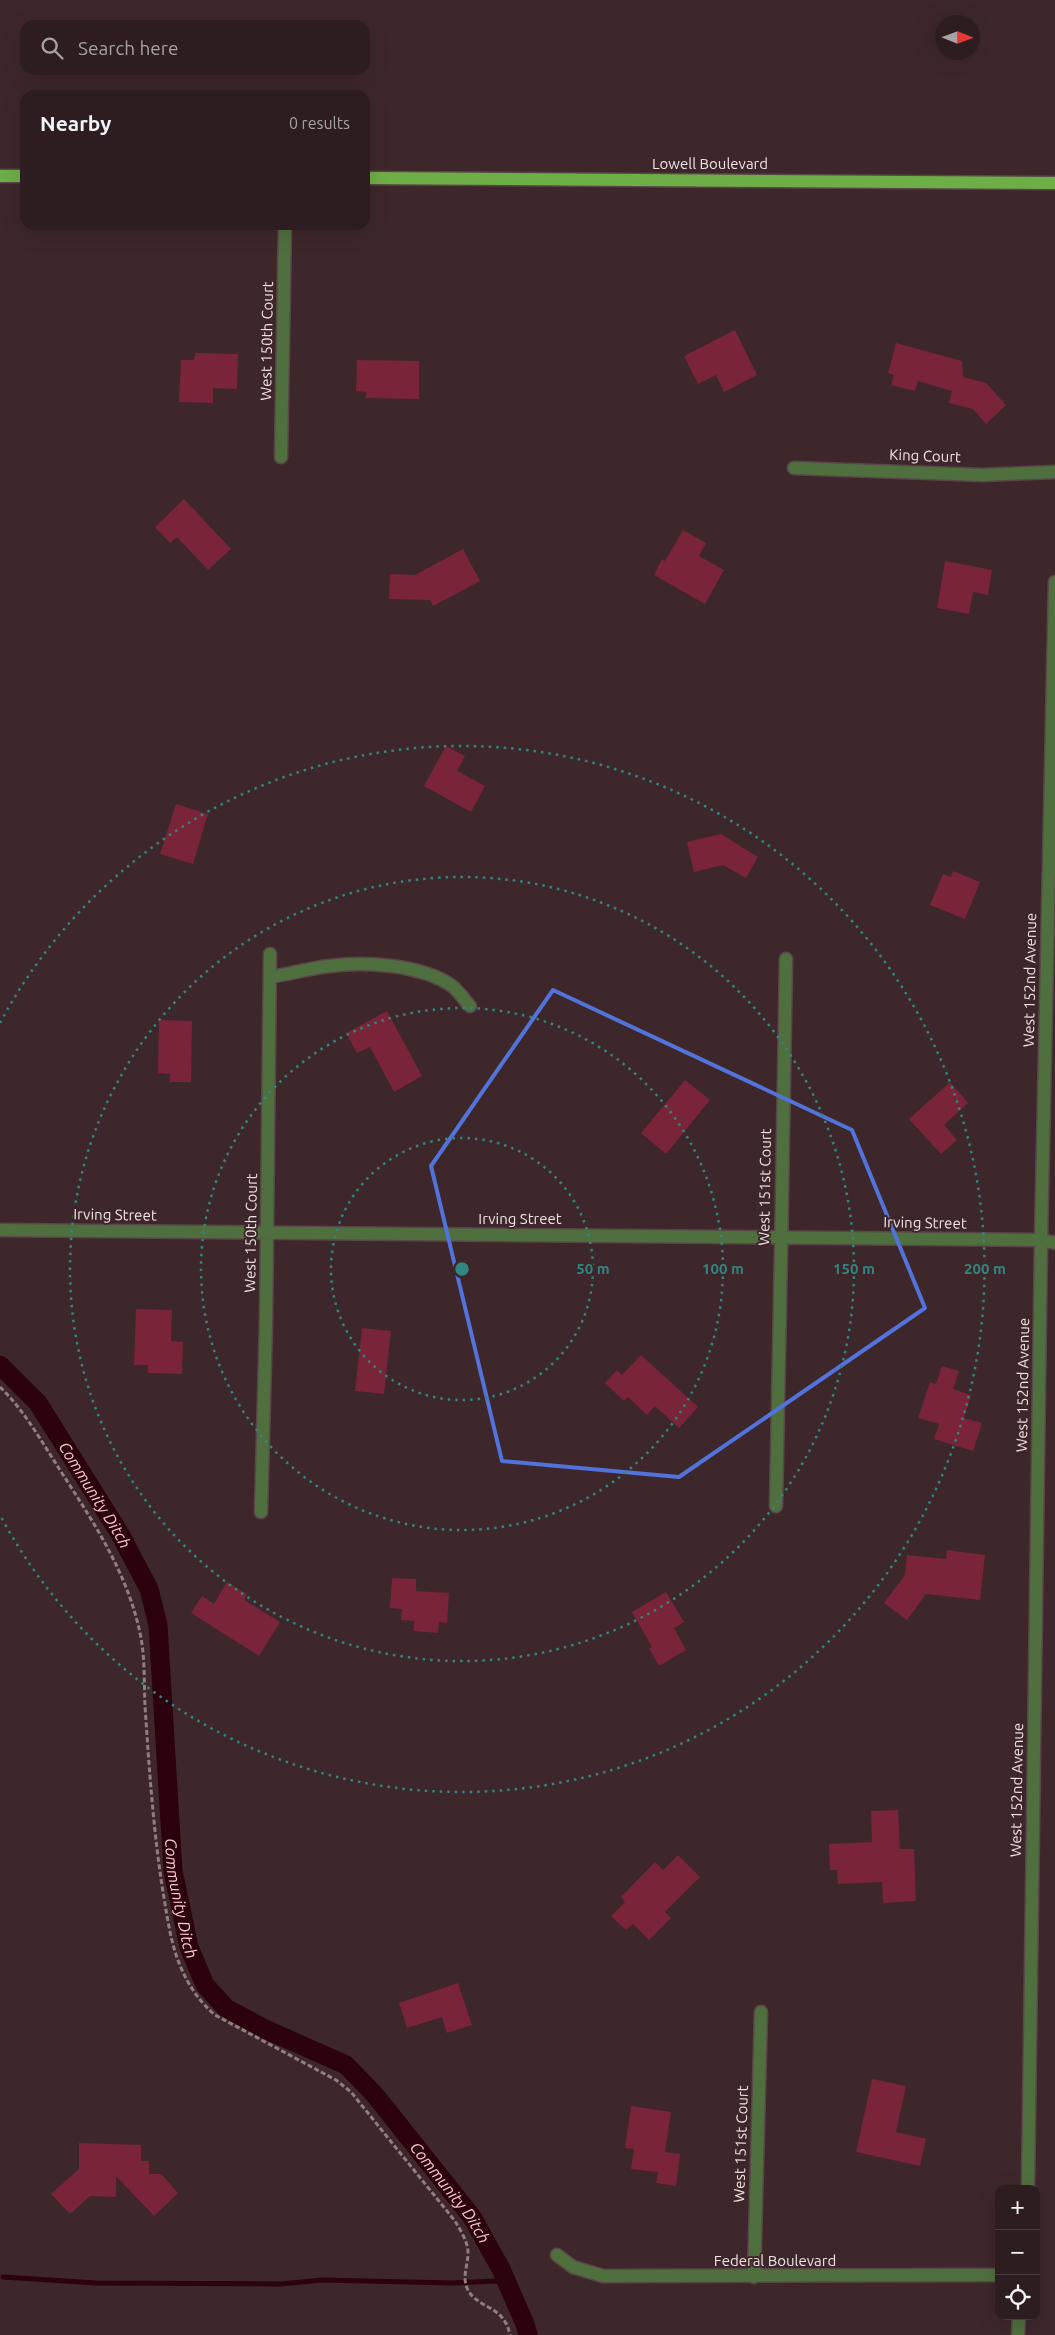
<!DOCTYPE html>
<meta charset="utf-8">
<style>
:root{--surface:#2e1d20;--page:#362629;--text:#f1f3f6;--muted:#a7a2a5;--line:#493b3e}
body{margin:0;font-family:Ubuntu,sans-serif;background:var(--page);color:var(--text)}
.controls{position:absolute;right:15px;bottom:15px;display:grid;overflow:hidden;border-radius:10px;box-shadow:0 5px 20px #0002}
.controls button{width:45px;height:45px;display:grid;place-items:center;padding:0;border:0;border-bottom:1px solid var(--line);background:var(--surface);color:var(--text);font:25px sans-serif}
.compass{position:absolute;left:935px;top:15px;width:45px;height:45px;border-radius:50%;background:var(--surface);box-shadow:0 5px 20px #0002;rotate:91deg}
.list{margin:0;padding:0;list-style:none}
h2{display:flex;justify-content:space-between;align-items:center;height:65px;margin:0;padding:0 20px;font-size:21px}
h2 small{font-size:16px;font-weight:400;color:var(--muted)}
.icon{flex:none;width:28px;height:28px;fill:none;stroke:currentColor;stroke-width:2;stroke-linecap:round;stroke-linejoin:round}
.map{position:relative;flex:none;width:1055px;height:2335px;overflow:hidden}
.search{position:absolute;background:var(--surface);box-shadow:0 5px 20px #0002;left:20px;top:20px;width:350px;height:55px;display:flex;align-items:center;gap:12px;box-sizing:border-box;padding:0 18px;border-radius:15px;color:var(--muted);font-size:19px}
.panel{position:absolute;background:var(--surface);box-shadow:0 5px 20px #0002;left:20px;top:90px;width:350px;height:140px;border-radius:15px}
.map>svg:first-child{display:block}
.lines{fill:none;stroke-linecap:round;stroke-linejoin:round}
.stream{stroke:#2b020d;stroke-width:5}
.canal{stroke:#2b020d;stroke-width:19}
.building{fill:#792439}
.minor-casing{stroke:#5a4548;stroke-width:15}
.major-casing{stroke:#5a4548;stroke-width:15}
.path{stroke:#917e81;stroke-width:3;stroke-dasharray:5 2.5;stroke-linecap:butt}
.minor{stroke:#506f3f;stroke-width:12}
.major{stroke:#6eae47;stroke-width:12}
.marked{fill:none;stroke:#5273db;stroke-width:4;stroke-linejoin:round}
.ring{fill:none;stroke:#318680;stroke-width:2.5;stroke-dasharray:2.5 5}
.labels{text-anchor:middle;stroke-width:4;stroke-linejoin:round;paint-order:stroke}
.street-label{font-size:15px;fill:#f1e2e4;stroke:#3d272a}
.water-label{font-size:16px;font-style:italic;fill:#fdc9d0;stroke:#3d272a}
.centre{fill:#318680;stroke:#3d272a;stroke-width:2.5}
.ring-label{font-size:15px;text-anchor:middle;font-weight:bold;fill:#318680;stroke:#3d272a;stroke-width:4;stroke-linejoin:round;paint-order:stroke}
</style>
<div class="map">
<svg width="1055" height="2335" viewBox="0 0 1055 2335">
<rect width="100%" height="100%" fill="#3d272a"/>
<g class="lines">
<path class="stream" d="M3,2277l93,6 185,1 41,-4 130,3 45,-2 11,3"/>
<path class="canal" id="s1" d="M0,1365l38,38 82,131 29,55 9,36 15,246 16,76 16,38 21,23 39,21 81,36 29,30 97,122 29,52 24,55 3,11"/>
</g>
<path class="building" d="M735,330l22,45 -33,17 -8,-17 -18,9 -14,-28z
M896,343l66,18 1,16 23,6 20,22 -20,19 -13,-15 -24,-6 3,-12 -34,-10 -3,10 -24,-6 3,-10 -6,-2z
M195,353l43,1 -1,35 -24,-1v15l-34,-1 2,-42h13z
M357,360l62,1v38l-53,-1v-6l-10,-1z
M184,499l47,50 -23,21 -31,-33 -7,6 -15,-16z
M683,530l23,13 -7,13 25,14 -19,34 -51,-29 8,-16 3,2z
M463,549l17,32 -47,25 -3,-6 -41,-1 1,-25 25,1z
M945,561l47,9 -4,25 -15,-3 -4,22 -32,-6z
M446,746l19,10 -8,15 28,15 -14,26 -47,-26z
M176,804l32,10 -15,50 -33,-10z
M721,834l37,23 -12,21 -23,-13 -29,7 -7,-30z
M953,871l27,11 -15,37 -35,-14 13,-31 8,3z
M387,1011l35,65 -28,16 -24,-45 -13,6 -11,-20z
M159,1020l33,1 -1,61h-21v-8l-12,-1z
M685,1080l25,20 -44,54 -25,-21z
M950,1082l18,21 -24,22 13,15 -16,14 -32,-35z
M136,1309l36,1 -1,31 12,1 -1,32 -34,-1v-8h-14z
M362,1328l29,3 -7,63 -29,-3z
M641,1355l57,52 -19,21 -24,-22 -8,9 -19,-18 -4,4 -19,-18 12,-13 5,5z
M942,1366l17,5 -6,18 18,6 -7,23 18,5 -9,28 -39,-12 5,-15 -21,-6 12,-36 6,2z
M947,1550l38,5 -5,45 -54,-6 -19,26 -23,-17 21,-28 2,-20 39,4z
M392,1578l24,1v12l33,2 -2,30 -8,-1 -1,11 -24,-2v-10l-13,-1 1,-11 -12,-1z
M227,1582l20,12 -3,6 36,22 -21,34 -68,-43 11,-17 12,8z
M666,1592l18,30 -10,6 12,22 -27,16 -10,-18 3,-1 -20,-35z
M898,1810l2,39h14l2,52 -33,2 -1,-21 -44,2 -1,-14h-7l-1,-26 43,-2 -1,-31z
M678,1855l22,22 -35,35 6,6 -22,22 -16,-16 -7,6 -15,-14 14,-14 -4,-5 34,-35 8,8z
M458,1983l14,42 -25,8 -5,-16 -35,11 -8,-25z
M872,2079l34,7 -10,46 30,7 -6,27 -64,-14z
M631,2106l40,6 -6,40 15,2 -4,32 -20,-3 2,-11 -27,-3 3,-20 -9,-1z
M79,2143l62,2v16h8v13h12l17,19 -24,23 -38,-40v21l-26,-1 -20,18 -19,-20 28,-25z"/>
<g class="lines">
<g class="minor-casing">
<path id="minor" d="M281,457l4,-232
M794,468l188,7 73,-3
M270,977c20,-3 40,-9 60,-11 35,-5 93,-1 122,20 7,5 12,14 18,20
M0,1230l1041,10 14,3
M776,1506c5,-182 6,-365 10,-547
M261,1512l5,-190 4,-368
M1028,2189l13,-949 14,-658
M557,2255l16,12 30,9 396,-1
M754,2277l7,-265
M1018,2335l1,-19"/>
</g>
<g class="major-casing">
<path id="major" d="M0,176h25
M365,178l690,5"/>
</g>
<path class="path" d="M0,1387c24,23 42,55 60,83 34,53 69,105 81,168 4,22 3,46 4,68 4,60 8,120 17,180 5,28 8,58 20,84 8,18 19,33 33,45l121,65 15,12 104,129c5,9 13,20 13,32 0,12 -6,23 -1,35 9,21 37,16 43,47"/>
<use href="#minor" class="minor"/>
<use href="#major" class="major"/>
</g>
<path class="marked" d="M553,990l299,140 73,178 -246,169 -177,-16 -71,-295z"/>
<g class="ring">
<circle cx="462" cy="1269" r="131"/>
<circle cx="462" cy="1269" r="261"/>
<circle cx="462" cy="1269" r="392"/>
<path d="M0 1023A523 523 0 1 1 0 1515"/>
</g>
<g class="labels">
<g class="street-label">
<text x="710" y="169">Lowell Boulevard</text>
<text transform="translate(267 341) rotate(-89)" y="5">West 150th Court</text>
<text transform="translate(925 456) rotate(2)" y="5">King Court</text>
<text transform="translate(1030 980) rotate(-89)" y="5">West 152nd Avenue</text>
<text transform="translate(765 1187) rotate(-89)" y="5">West 151st Court</text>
<text transform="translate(115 1215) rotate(1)" y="5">Irving Street</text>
<text x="520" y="1224">Irving Street</text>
<text transform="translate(925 1223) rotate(1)" y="5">Irving Street</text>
<text transform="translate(251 1233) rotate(-89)" y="5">West 150th Court</text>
<text transform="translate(1023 1385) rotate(-89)" y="5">West 152nd Avenue</text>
<text transform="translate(1017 1790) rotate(-89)" y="5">West 152nd Avenue</text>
<text transform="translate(741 2144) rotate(-88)" y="5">West 151st Court</text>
<text x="775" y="2266">Federal Boulevard</text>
</g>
<g class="water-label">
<text dy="6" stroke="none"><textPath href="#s1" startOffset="162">Community Ditch</textPath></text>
<text dy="6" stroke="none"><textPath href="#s1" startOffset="582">Community Ditch</textPath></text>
<text dy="6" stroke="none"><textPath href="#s1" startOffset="1002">Community Ditch</textPath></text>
</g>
</g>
<circle cx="462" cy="1269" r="8" class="centre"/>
<g class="ring-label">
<text x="593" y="1274">50 m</text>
<text x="723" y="1274">100 m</text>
<text x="854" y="1274">150 m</text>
<text x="985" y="1274">200 m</text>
</g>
</svg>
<div class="controls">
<button>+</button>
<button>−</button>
<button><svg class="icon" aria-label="locate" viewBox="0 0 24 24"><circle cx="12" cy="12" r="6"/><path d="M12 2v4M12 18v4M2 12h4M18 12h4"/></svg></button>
</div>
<svg class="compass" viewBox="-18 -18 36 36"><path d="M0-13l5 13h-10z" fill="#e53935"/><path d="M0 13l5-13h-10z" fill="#a7a2a5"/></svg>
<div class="search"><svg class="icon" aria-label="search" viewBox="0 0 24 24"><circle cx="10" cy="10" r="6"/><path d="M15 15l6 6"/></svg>Search here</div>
<section class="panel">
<h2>Nearby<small>0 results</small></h2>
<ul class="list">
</ul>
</section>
</div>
